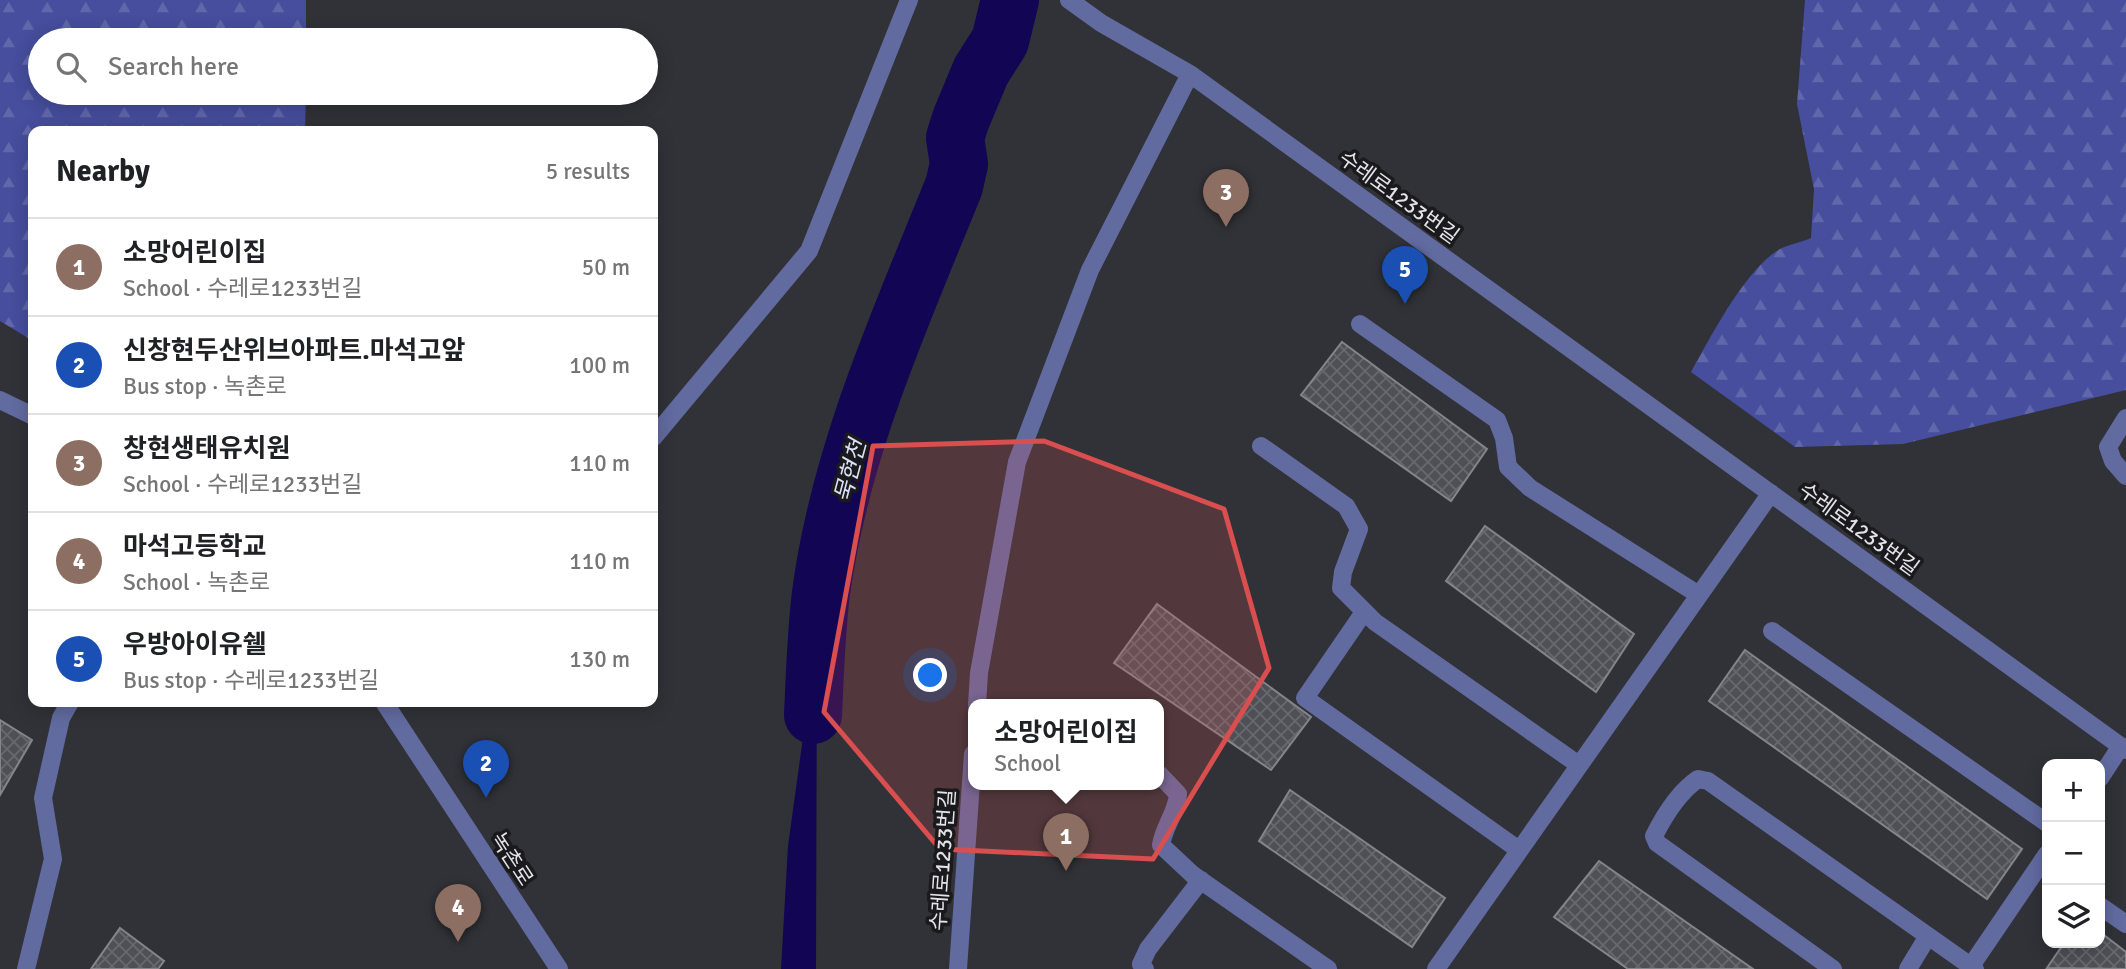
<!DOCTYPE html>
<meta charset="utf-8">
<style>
:root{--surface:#fff;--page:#f6f6f6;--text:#202124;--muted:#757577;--line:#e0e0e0;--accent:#2563eb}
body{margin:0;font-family:Signika,"Noto Sans KR",sans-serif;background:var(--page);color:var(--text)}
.controls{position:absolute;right:21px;bottom:21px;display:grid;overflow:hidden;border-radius:14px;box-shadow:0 4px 18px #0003}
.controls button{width:63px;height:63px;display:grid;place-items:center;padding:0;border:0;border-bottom:2px solid var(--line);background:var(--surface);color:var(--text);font:35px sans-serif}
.you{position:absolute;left:931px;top:676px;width:24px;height:24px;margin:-18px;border:5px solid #fff;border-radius:50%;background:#1a73e8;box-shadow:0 0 0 10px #1a73e833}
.badge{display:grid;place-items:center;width:46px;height:46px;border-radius:50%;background:var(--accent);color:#fff;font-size:23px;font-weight:700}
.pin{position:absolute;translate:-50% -58px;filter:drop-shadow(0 2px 4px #0008)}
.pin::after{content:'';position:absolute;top:37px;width:24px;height:21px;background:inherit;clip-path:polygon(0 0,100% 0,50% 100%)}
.popup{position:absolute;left:968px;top:699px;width:196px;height:91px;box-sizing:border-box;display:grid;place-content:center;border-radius:14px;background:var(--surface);filter:drop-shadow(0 2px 5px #0005);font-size:23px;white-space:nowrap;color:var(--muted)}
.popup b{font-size:26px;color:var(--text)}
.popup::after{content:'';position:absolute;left:50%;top:100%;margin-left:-14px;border:14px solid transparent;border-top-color:var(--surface)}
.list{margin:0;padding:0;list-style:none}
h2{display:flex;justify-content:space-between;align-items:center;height:91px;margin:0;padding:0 28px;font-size:30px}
h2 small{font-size:23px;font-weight:400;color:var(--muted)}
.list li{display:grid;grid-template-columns:46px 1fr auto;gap:21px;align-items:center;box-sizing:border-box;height:98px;padding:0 28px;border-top:2px solid var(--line)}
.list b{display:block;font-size:26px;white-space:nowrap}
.list p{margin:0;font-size:23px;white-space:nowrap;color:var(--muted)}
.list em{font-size:23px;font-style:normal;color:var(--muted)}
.icon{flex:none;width:38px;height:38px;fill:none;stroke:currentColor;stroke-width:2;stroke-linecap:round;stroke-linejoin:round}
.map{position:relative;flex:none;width:2126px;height:969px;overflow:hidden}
.search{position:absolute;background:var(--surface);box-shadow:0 4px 18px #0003;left:28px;top:28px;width:630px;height:77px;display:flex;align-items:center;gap:18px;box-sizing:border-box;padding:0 24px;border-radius:38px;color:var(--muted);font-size:26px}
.panel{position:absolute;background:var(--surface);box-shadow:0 4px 18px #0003;left:28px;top:126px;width:630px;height:581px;border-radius:14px}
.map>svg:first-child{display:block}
.forest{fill:url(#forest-firs)}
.water{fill:#120553}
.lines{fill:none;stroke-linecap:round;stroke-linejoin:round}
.river{stroke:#120553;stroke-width:58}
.building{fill:url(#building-cross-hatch);stroke:#84858b;stroke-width:2}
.minor{stroke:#626ba0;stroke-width:18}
.marked{fill:#d94e4e;fill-opacity:0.2;stroke:#d94e4e;stroke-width:5;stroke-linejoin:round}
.labels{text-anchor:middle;stroke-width:7;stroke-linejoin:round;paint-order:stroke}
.street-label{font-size:21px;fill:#e4e4e8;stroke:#1a1a1c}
.water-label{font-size:23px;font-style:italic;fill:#dce1f8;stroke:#1a1a1c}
</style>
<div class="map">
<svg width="2126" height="969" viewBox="0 0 2126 969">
<defs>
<pattern id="forest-firs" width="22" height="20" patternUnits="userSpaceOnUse" patternTransform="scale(1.75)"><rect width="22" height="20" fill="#464e9d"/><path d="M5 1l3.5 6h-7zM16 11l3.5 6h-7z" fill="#6167ab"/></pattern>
<pattern id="building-cross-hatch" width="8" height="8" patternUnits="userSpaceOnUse" patternTransform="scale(1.75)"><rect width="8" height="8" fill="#4f5056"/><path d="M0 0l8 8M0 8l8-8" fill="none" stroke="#68696e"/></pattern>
</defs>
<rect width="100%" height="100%" fill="#313237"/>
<path class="forest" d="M0,0h306v40h-266v53h266l-1,38h-272v210l-33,-20z
M1805,0h321v390l-223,54 -108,3 -104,-75c19,-34 55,-104 89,-123 10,-5 22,-7 31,-11l3,-49 -17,-85z"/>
<path class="water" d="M817,636l-1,333h-35l7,-123z"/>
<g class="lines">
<path class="river" d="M813,715c2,-41 3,-82 8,-122 19,-142 80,-276 133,-407l5,-22 -4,-26 6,-19 20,-48 19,-30 10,-41"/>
</g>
<path class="building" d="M1342,342l145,107 -36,52 -150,-106z
M1485,526l149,108 -38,58 -150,-111z
M1157,604l154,113 -40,53 -157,-107z
M1745,650l277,199 -35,50 -278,-198z
M0,720l32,20 -32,55z
M1290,790l155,108 -33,49 -153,-106z
M1599,861l154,108h-125l-74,-52z
M120,928l44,33 -6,8h-67z
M2100,932l26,20v17l-79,-1 17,-25h36z"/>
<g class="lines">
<path class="minor" d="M1069,0l32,23 89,51
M1360,324l137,96 7,18 4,29 22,21 169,107
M0,400l33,16
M2126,418l-18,29 5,14 13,15
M653,438l156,-187 100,-251
M1261,446l85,60 13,23 -16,43 -2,16 34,34 204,143
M1364,612l-59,86 214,152
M1772,631l275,192
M384,702l175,267
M977,705l2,-32 38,-211 73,-192 100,-196 936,676
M1159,774l19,20c-1,18 -14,32 -17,51l32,30 135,94
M2100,778l21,-32
M2100,906l26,18
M1971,966l76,-112
M26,969l27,-110 -10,-61 18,-80 9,-16
M958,969l15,-215
M1145,969l-4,-5 7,-15 53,-69
M1436,969l335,-476
M1833,969l-176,-126 -3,-7c10,-20 25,-44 44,-57l10,2 267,188
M1908,969l20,-33"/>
</g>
<path class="marked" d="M1044,441l180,68 45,159 -116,191 -213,-10 -116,-137 49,-266z"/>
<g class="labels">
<g class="street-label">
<text transform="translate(1399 197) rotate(36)" y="7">수레로1233번길</text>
<text transform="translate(1859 529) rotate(36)" y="7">수레로1233번길</text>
<text transform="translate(512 859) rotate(57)" y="7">녹촌로</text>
<text transform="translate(943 860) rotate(-86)" y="7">수레로1233번길</text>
</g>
<g class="water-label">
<text transform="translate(850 471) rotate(-75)" y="8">묵현천</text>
</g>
</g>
</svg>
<div class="controls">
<button>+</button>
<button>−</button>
<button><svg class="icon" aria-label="layers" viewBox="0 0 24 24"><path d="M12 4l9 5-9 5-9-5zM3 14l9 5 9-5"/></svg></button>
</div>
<div class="you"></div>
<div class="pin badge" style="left:1066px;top:871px;background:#8d6e63">1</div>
<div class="popup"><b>소망어린이집</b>School</div>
<div class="pin badge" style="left:486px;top:798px;background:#1a4fb4">2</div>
<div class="pin badge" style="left:1226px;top:227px;background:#8d6e63">3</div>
<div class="pin badge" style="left:458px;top:942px;background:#8d6e63">4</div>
<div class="pin badge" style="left:1405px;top:304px;background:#1a4fb4">5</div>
<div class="search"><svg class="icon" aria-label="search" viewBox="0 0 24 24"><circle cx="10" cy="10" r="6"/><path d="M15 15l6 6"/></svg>Search here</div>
<section class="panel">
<h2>Nearby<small>5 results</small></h2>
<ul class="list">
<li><span class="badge" style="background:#8d6e63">1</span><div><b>소망어린이집</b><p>School · 수레로1233번길</p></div><em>50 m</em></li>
<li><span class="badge" style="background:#1a4fb4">2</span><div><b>신창현두산위브아파트.마석고앞</b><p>Bus stop · 녹촌로</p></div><em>100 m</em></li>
<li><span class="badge" style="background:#8d6e63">3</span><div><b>창현생태유치원</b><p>School · 수레로1233번길</p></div><em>110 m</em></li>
<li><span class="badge" style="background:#8d6e63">4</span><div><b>마석고등학교</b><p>School · 녹촌로</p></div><em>110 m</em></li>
<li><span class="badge" style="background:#1a4fb4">5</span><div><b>우방아이유쉘</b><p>Bus stop · 수레로1233번길</p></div><em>130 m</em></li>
</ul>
</section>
</div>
